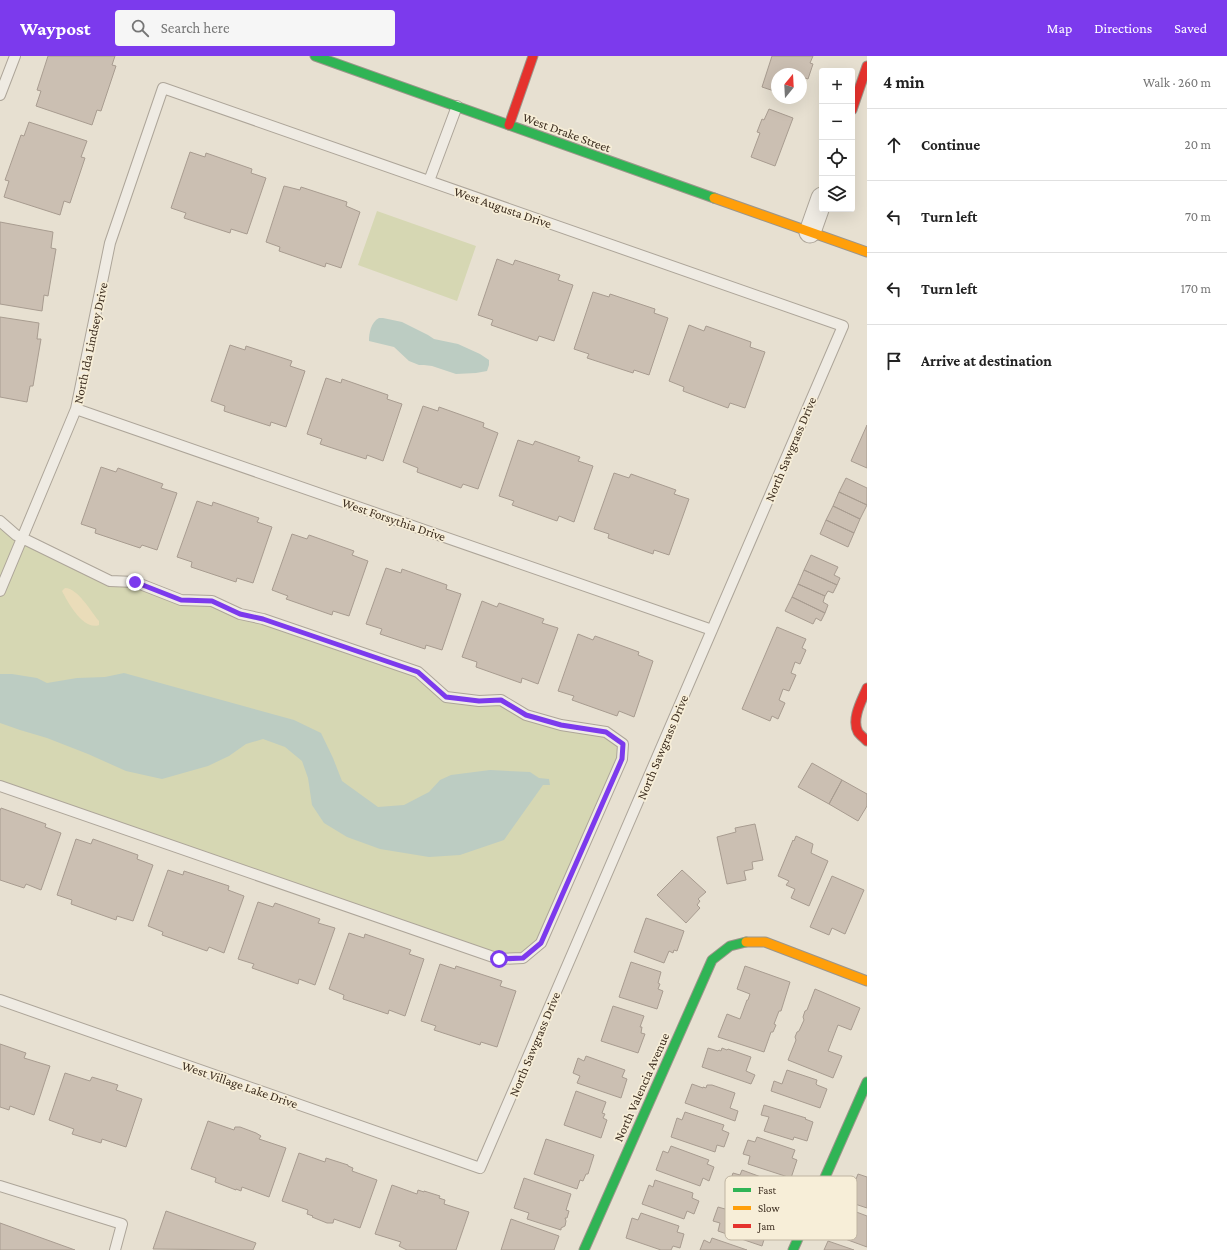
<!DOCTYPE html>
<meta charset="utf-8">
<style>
:root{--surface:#fff;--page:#f6f6f6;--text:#222;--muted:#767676;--line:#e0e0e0;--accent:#7c3aed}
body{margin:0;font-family:"Crimson Pro",serif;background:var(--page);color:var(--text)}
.controls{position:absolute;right:12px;top:12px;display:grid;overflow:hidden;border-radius:4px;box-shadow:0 4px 16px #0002}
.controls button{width:36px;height:36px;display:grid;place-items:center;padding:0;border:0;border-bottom:1px solid var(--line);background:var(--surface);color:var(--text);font:20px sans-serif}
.compass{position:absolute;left:771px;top:12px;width:36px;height:36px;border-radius:50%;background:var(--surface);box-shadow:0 4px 16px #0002;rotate:18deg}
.stop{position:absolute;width:12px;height:12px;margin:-9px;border:3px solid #7c3aed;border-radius:50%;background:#fff}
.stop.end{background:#7c3aed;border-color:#fff;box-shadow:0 1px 4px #0008}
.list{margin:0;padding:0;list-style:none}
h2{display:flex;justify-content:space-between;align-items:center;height:52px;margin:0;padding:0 16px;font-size:17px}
h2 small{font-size:13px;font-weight:400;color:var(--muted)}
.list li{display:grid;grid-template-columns:26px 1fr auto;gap:12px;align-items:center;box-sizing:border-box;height:72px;padding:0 16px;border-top:1px solid var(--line)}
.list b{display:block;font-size:15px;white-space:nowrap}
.list em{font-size:13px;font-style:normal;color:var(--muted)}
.icon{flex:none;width:22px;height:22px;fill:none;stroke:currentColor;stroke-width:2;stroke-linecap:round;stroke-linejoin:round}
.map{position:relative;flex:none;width:867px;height:1194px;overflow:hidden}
header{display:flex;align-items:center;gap:24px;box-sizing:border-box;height:56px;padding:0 20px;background:var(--accent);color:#fff}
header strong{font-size:19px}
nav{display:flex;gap:22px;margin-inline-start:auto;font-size:14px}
.search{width:280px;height:36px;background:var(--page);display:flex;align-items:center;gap:10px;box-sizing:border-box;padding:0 14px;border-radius:4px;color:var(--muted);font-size:15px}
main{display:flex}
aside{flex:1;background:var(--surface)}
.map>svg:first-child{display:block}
.green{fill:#d6d7b3}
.sand{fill:#eadcb9}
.water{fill:#bcccc2}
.building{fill:#cbbfb2;stroke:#a89c90}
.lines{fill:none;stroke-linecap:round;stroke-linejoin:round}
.lane-casing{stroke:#ada599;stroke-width:12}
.street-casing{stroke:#ada599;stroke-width:23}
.fast-casing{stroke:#9c958a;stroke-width:11}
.slow-casing{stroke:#9c958a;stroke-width:11}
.jam-casing{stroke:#9c958a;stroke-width:11}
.lane{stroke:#efebe3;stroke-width:10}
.street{stroke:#efebe3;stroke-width:21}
.fast{stroke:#30b455;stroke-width:9}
.slow{stroke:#ff9f0a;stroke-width:9}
.jam{stroke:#e5322d;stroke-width:9}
.route{stroke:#7c3aed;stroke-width:5}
.labels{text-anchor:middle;stroke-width:3.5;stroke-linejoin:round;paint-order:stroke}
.street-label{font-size:13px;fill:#3d2e20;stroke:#f7eed8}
.key{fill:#f7eed8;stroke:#bfb4a1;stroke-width:1}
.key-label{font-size:11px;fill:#3d2e20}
</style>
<header>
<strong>Waypost</strong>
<div class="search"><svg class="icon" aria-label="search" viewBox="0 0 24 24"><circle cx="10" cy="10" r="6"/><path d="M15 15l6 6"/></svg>Search here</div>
<nav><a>Map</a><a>Directions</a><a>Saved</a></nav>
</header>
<main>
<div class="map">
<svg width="867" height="1194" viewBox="0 0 867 1194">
<rect width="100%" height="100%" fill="#e7e0d1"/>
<path class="green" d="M377,155l99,35 -19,55 -99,-36z
M0,465l110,60 25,1 46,18 31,1 206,71 28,25 55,3 25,15 80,17 17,12 -82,199 -18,15 -24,1 -499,-177z"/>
<path class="sand" d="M65,532c13,0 26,24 34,33v4c-15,6 -31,-22 -37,-34z"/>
<path class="water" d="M379,262h4l19,4 26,13 6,4 24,5 22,10 9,6v5l-2,6 -11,2 -20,1 -24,-8 -8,-1h-5l-10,-4 -15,-14 -25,-6c0,-8 2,-19 10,-23z
M124,617l170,47 27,13 12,25 9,23 36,26 26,-2 25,-13 11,-12 11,-5 39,-5 40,2 9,6 10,1 1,6h-7l-39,55 -44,15 -31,2 -49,-8 -33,-12 -23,-14 -12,-18 -4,-27 -6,-17 -17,-14 -22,-8 -17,5 -17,12 -21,10 -46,13 -36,-8 -38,-17 -41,-16 -27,-8 -20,-7v-49h12l25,4 10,5 30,-5 28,-1z"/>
<path class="building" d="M48,0h67l-3,9 4,1 -15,45 -4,-1 -5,15 -56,-19 5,-15 -4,-1z
M772,0h41l-3,7 3,1 -5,15 -3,-1 -4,11v-15h-24v18l-15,-5z
M769,53l24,9 -18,48 -24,-9 9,-24 -3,-1 5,-13 2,1z
M29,66l58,19 -6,16 4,1 -15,45 -6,-2 -4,14 -56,-18 5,-16 -4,-1 16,-45 3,1z
M190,96l15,5 1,-4 46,16 -1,4 15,5 -19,56 -16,-5 -1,4 -46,-15 2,-5 -15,-5z
M284,130l16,4 1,-3 46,15 -1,4 14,6 -19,56 -15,-5 -1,4 -46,-16 1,-4 -14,-5z
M0,166l53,10 -2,16 5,1 -8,47 -4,-1 -2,16 -42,-7z
M497,203l16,6 2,-5 45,15 -2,5 15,5 -19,56 -15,-5 -2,5 -46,-16 2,-5 -15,-5z
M593,236l16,5 1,-3 45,15 -1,4 14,5 -19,57 -15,-5 -1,3 -46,-15 2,-4 -15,-5z
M0,261l39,6 -2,16h4l-8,47h-3l-3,16 -27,-5z
M689,269l15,6 2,-5 45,16 -1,5 15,5 -20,56 -15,-5 -2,5 -45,-17 1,-4 -15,-6z
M230,289l15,5 1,-4 46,15 -2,5 15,5 -19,56 -15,-5 -1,4 -46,-15 1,-5 -14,-5z
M326,322l15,5 1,-4 46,16 -1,4 15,5 -19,57 -16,-6 -1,4 -46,-15 2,-5 -15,-5z
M423,350l15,5 1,-4 45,16 -1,4 15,6 -20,56 -15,-5 -2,4 -44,-16 1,-4 -15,-6z
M867,369v43l-16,-7z
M518,384l15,5 2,-4 45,16 -2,4 15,5 -19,56 -15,-6 -2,5 -45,-16 2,-4 -15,-5z
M101,411l15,5 2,-4 45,16 -2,4 16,5 -20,57 -15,-5 -2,3 -45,-15 1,-4 -15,-5z
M614,417l15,5 2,-4 45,16 -2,4 15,5 -20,56 -15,-5 -1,4 -45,-16 1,-4 -15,-5z
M846,422l21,10v17l-28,-13z
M839,436l28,13 -7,14 -27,-13z
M197,445l15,5 1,-4 46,16 -2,4 15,5 -19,56 -16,-5 -1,4 -45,-15 1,-5 -15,-5z
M833,450l27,13 -6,14 -28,-13z
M826,464l28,13 -6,14 -28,-13z
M292,478l15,5 2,-4 45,16 -2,4 16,6 -19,55 -16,-5 -1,4 -46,-16 2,-3 -16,-6z
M811,499l27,12 -4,8 6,3 -3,7 -33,-15z
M386,512l15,5 1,-4 45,16 -1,4 15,5 -19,56 -16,-5 -1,4 -45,-15 2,-5 -16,-5z
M804,514l33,15 -4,8 -5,-2 -3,5 -27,-12z
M798,528l27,12 -2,6 5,3 -3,8 -33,-16z
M792,541l33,16 -4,8 -5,-3 -3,6 -28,-13z
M482,545l15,6 2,-4 45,16 -2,4 16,5 -20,56 -16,-6 -1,5 -45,-16 1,-5 -15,-5z
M777,571l29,12 -4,9 4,2 -6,14 -5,-2 -4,11 5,2 -7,16 -6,-2 -4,11 6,3 -7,16 -6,-3 -2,5 -28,-12z
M578,578l15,6 2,-4 44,16 -1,3 15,6 -19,56 -15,-6 -2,5 -45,-16 2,-4 -16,-5z
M812,707l30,17 -13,24 -31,-17z
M842,724l25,14v12l-9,15 -29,-17z
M1,752l45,16 -1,3 16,6 -20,57 -15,-6 -2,4 -24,-8v-69z
M755,768l8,36 -11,2 1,7 -9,2 2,9 -19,4 -10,-47 19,-5 -1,-4z
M796,780l17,8 -2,9 17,8 -19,45 -18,-8 4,-9 -9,-4 3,-4 -11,-5 15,-36 1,1z
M76,783l15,5 2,-5 45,16 -1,4 16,6 -20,56 -16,-5 -1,4 -45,-16 1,-4 -15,-5z
M168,814l15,5 1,-4 45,15 -1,4 16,6 -20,57 -15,-6 -2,4 -45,-16 1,-3 -15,-6z
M682,814l24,22 -8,7 2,2 -3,4 3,3 -14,15 -29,-28z
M832,820l32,14 -19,44 -13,-6 -3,7 -19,-8z
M258,846l15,5 2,-4 45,16 -2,4 17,5 -20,57 -16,-6 -1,5 -46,-16 2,-4 -16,-5z
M646,862l38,13 -7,20 -3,-1 -1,3 -4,-2 -5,12 -30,-11z
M349,877l15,5 1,-4 46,16 -2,4 15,5 -19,57 -16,-6 -1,4 -45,-15 1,-4 -15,-6z
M631,906l30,10 -3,11 2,1 -2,5 5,2 -6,18 -38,-12z
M440,908l15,5 1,-3 46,15 -2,5 16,5 -19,56 -16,-5 -1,3 -46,-15 2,-4 -15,-5z
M745,910l45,16 -9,29h-2l-5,13 2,1 -3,7h-2l-7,20 -46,-15 9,-23 13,5 7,-19h1l2,-6 -13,-5z
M815,933l45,19 -9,22 -13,-5 -10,26 14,5 -9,22 -45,-18 8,-20 -1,-3 2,-5 2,-1 5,-11 -1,-3 2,-6 2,-1z
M613,950l31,10 -4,11h2l-1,6 4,1 -7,19 -37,-12z
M0,988l26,9 -2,5 26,8 -16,49 -24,-9 -1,4 -9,-3z
M708,992l10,3 1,-1 2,1 1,-3 5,2 1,-1 23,8 -5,14 9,4 -4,9 -49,-17z
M586,1000l39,14 -3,7 5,2 -6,19 -44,-15 3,-7 -7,-3 5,-15 6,3z
M787,1014l30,10 -1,4 1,1 10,4 -7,19 -49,-17 3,-10 8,3z
M65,1017l25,8 2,-4 26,8 -2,5 26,9 -16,48 -24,-8 -1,4 -29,-9 2,-5 -25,-9z
M692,1028l11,4v-1l3,1 1,-3h5l23,8 -5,15 8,3 -3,10 -50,-18z
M576,1035l30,11 -4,11 3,1 -2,4 4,2 -6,18 -37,-13z
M764,1049l42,13 -1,1 8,3 -6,19 -13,-4 -1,3 -29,-9 5,-14 -8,-2z
M685,1056l39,13 -2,5 7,3 -5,14 -7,-2 -2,7 -44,-15 6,-19 5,2z
M208,1065l26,9 1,-3h5l16,6 5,3 -2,3 27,9 -17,49 -27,-10 -1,4 -5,-2v1l-21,-8 1,-4 -25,-9z
M757,1081l38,13 -3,8 5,2 -6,18 -43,-14 2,-8 -7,-2 5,-14 7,2z
M546,1083l48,16 -6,19h-2l-3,7 -3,-1 -3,9 -43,-15z
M671,1090l38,14 -2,4 7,3 -5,14 -6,-3 -3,8 -44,-16 7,-19 5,2z
M299,1097l26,9 1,-4 22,7v1l5,2 -1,3 25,9 -17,48 -26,-9 -1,4h-6l-15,-6 1,-1 -6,-2 1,-4 -26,-9z
M742,1114l38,14 -2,8 5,1 -7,19 -44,-15 3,-7 -7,-3 5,-14 7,2z
M858,1118l9,3v31l-15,-5 3,-9 -4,-2z
M524,1122l47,16 -5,16 3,1 -2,7h-2l1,3 -1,5 -4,2v2l-34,-11 2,-6 -15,-5z
M655,1124l38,13 -1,5 7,3 -5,13 -7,-3 -3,8 -42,-15 7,-19 4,2z
M392,1129l25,9 1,-4 6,2v-1l16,5 -1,2 6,2 -1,4 25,8 -13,38h-49l-8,-4 2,-4 -26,-8z
M727,1148l39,14 -2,8 4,1 -6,19 -44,-15 2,-8 -7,-2 5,-14 7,2z
M843,1151l24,9v31l-30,-11 3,-9 -4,-1z
M166,1155l90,32 -3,7 -100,-1z
M641,1157l38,13 -2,6 7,2 -4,14 -7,-2 -2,4h-10l-35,-12 6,-20 6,2z
M511,1163l48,17 -5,14h-53z
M0,1167l75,27h-75z
M712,1182l35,12h-47l4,-10 6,3z
M828,1185l26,9h-30z"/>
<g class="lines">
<g class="lane-casing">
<path id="lane" d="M0,39l15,-39
M429,125l28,-75
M76,353l636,221
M0,465l16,14 94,46 25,1 46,18 31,1 28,13 23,5 155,53 28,25 33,4 22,-1 25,15 35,10 45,7 17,12 -1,15 -81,184 -18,15 -24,1 -499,-173
M0,535l76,-182 34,-166 53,-155 680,238 -363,842 -480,-168
M0,1130l122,38 -7,26"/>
</g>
<g class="street-casing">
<path id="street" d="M810,176l12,-34"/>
</g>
<g class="fast-casing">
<path id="fast" d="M315,0l399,142
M584,1194l128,-290 18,-14 16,-4
M793,1194l74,-168"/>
</g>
<g class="slow-casing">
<path id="slow" d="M714,142l153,54
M746,886h19l102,39"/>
</g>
<g class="jam-casing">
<path id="jam" d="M852,54l15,-44
M509,69l24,-69
M867,632c-5,12 -16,31 -9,44 2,3 6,6 9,9"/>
</g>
<use href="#lane" class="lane"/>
<use href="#street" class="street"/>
<use href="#fast" class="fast"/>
<use href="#slow" class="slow"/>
<use href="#jam" class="jam"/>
</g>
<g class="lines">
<path class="route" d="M135,526l46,18 31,1 28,13 23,5 155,53 28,25 33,4 22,-1 25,15 35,10 45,7 17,12 -1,15 -81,184 -18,15 -24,1"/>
</g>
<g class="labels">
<g class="street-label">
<text transform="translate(567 76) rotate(20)" y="5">West Drake Street</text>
<text transform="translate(503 151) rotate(19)" y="5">West Augusta Drive</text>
<text transform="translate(90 287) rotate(-78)" y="5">North Ida Lindsey Drive</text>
<text transform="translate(790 393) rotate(-67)" y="5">North Sawgrass Drive</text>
<text transform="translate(394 463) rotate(19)" y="5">West Forsythia Drive</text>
<text transform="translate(662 691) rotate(-67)" y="5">North Sawgrass Drive</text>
<text transform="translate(534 988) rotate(-67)" y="5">North Sawgrass Drive</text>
<text transform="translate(240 1028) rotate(19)" y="5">West Village Lake Drive</text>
<text transform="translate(641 1031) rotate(-66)" y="5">North Valencia Avenue</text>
</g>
</g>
<rect x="725" y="1120" width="132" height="64" rx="6" class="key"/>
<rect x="733" y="1132" width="18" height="4" fill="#30b455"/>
<rect x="733" y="1150" width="18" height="4" fill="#ff9f0a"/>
<rect x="733" y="1168" width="18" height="4" fill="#e5322d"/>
<g class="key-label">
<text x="758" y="1138">Fast</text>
<text x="758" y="1156">Slow</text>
<text x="758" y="1174">Jam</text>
</g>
</svg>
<div class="controls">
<button>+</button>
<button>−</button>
<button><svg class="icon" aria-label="locate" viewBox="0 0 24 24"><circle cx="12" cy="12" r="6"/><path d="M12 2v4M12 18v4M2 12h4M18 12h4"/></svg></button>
<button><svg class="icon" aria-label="layers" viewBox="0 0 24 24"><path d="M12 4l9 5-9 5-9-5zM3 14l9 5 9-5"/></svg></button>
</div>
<svg class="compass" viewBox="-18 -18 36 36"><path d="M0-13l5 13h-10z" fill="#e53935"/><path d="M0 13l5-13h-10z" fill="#767676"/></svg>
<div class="stop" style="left:499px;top:903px"></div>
<div class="stop end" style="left:135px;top:526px"></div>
</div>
<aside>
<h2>4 min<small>Walk · 260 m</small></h2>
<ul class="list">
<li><svg class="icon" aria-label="ahead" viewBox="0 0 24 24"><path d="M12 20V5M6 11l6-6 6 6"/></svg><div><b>Continue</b></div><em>20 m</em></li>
<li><svg class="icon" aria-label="left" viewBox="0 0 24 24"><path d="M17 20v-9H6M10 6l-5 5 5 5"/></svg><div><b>Turn left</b></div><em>70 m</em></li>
<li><svg class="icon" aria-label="left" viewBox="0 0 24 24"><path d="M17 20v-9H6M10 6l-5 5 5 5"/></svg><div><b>Turn left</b></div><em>170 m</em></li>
<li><svg class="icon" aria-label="arrive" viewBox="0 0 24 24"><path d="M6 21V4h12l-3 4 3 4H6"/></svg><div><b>Arrive at destination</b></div></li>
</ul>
</aside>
</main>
